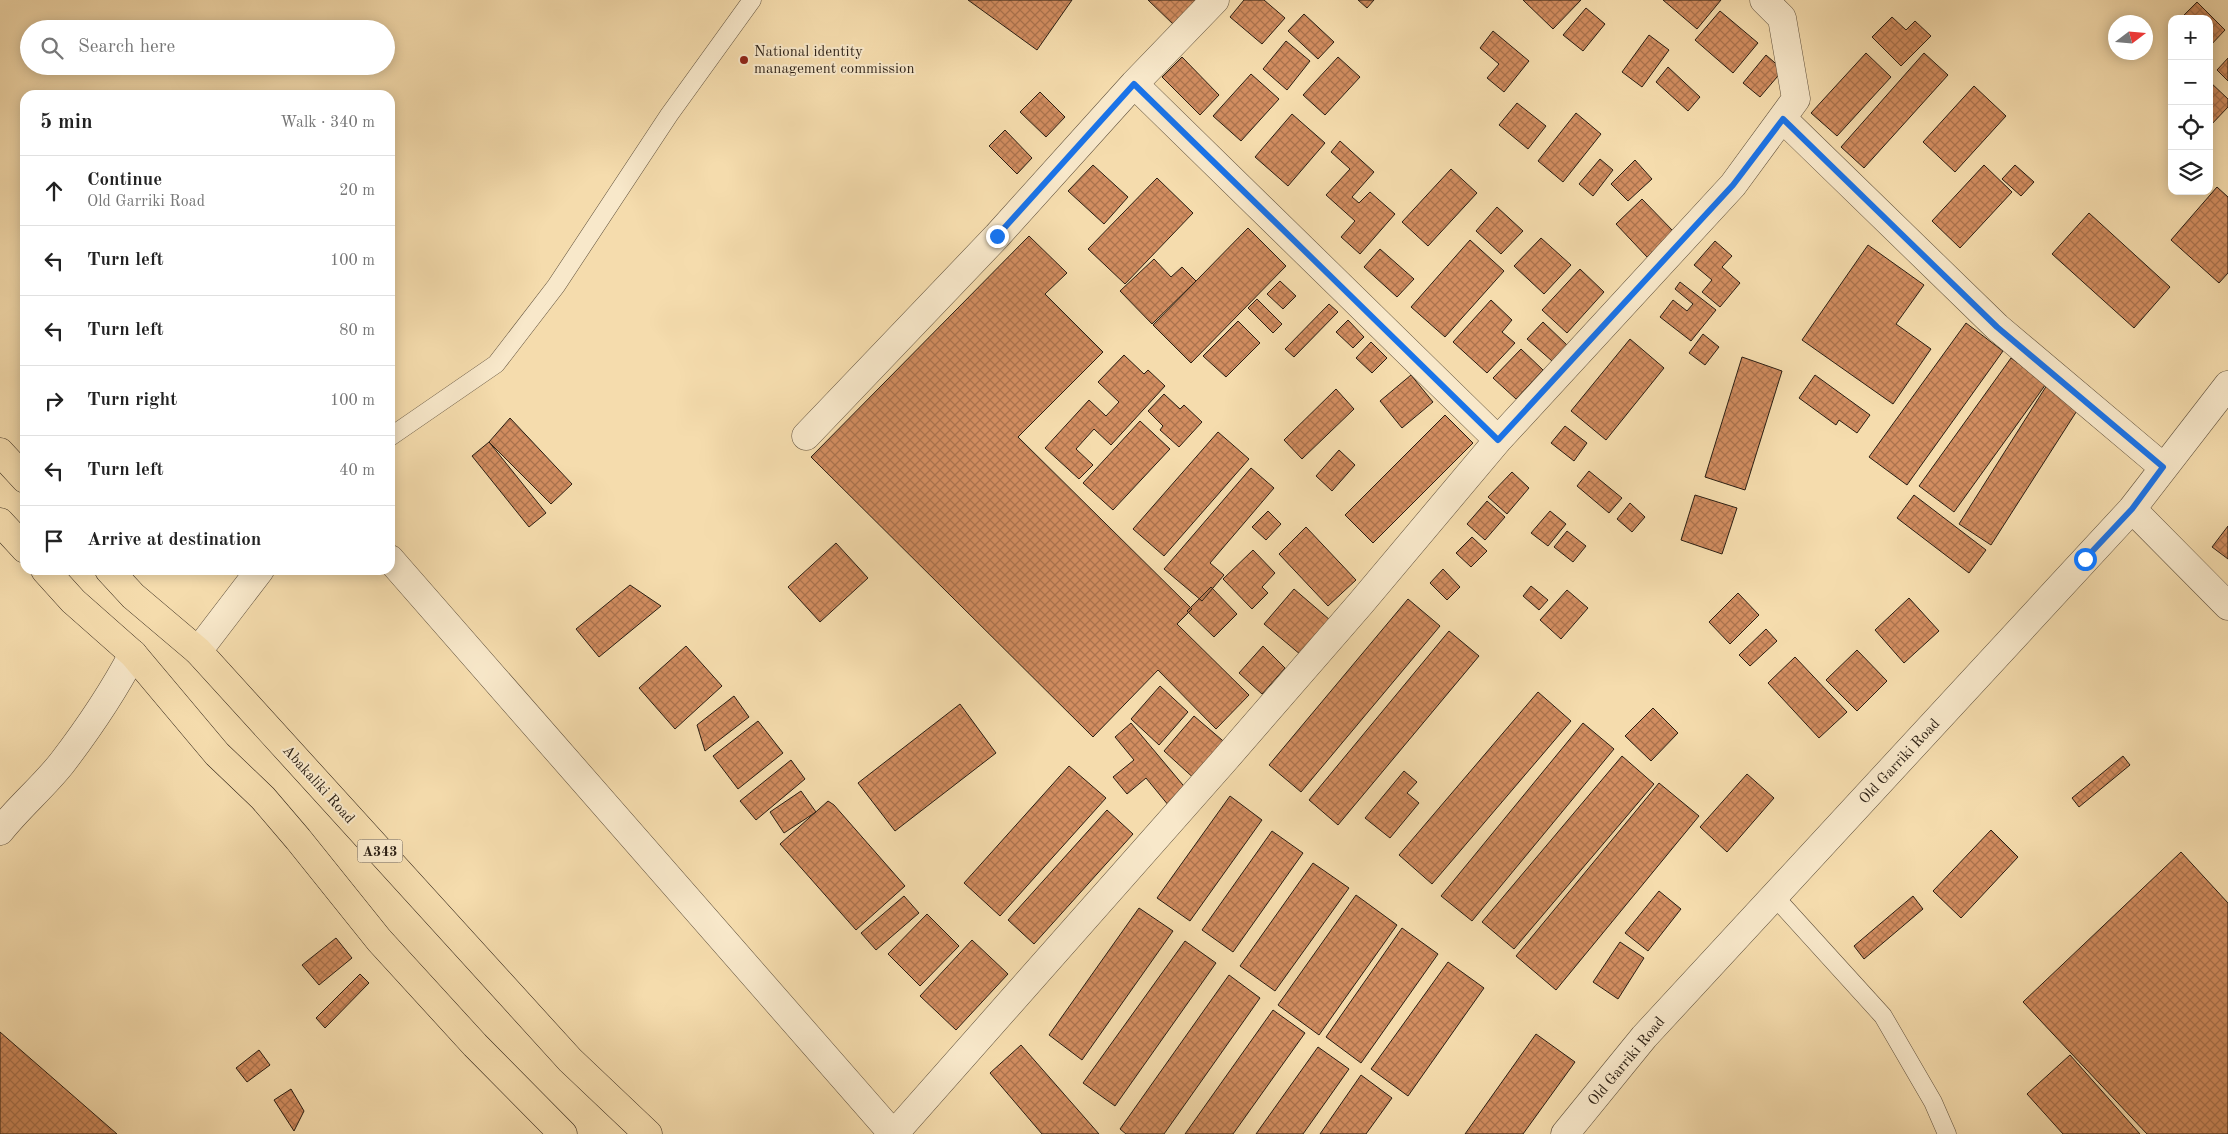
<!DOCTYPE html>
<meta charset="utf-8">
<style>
:root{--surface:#fff;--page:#f2f2f2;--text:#222;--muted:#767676;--line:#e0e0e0}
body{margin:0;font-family:"Old Standard TT",serif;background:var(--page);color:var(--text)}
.controls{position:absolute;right:15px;top:15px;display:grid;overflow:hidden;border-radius:10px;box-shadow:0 2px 12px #0003}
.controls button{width:45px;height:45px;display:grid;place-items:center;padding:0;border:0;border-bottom:1px solid var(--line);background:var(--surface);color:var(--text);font:25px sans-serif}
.compass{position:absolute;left:2108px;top:15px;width:45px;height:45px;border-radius:50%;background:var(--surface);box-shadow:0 2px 12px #0003;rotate:74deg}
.stop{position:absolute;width:15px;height:15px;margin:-11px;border:4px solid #1a73e8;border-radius:50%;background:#fff}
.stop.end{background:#1a73e8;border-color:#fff;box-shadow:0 1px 5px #0008}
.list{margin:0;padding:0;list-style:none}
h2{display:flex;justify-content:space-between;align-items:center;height:65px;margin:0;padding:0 20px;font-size:21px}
h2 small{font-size:16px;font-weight:400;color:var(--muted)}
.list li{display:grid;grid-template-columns:32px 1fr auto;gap:15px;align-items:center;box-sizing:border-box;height:70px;padding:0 20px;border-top:1px solid var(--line)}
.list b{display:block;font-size:19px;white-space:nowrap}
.list p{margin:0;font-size:16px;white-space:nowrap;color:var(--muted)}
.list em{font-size:16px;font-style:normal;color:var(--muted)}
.icon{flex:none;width:28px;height:28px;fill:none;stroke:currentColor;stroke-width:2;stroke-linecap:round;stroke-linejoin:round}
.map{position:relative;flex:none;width:2228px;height:1134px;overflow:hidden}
.search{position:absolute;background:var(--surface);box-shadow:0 2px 12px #0003;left:20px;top:20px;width:375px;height:55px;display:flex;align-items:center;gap:12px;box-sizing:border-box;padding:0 18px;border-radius:28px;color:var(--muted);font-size:19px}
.panel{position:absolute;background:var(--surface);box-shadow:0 2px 12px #0003;left:20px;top:90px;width:375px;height:485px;border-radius:15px}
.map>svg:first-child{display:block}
.building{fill:url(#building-cross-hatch);stroke:#2a1e13}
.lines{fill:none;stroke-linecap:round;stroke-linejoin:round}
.service-casing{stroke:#5d4e3a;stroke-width:19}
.minor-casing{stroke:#5d4e3a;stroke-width:29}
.trunk-casing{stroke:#2a1e13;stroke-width:29}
.service{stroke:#f8e8ca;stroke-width:18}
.minor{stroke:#f8e8ca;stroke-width:28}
.trunk{stroke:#f5dcad;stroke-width:28}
.route{stroke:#1a73e8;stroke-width:6}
.poi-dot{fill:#8f2418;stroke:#f8e8ca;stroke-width:2}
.labels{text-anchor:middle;stroke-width:4;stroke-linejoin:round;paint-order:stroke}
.shield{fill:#f8e8ca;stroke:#685b4a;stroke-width:1}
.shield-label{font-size:14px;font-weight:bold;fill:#2a1e13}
.poi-label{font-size:15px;fill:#2a1e13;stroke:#f8e8ca;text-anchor:start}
.street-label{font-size:15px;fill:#2a1e13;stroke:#f8e8ca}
</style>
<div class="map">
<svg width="2228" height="1134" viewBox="0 0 2228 1134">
<defs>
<pattern id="building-cross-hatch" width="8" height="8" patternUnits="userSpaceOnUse" patternTransform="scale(1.25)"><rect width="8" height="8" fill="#d28d60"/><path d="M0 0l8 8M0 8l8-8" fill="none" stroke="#ab734e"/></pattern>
</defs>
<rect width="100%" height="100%" fill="#f5dcad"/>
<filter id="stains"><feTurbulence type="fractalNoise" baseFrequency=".004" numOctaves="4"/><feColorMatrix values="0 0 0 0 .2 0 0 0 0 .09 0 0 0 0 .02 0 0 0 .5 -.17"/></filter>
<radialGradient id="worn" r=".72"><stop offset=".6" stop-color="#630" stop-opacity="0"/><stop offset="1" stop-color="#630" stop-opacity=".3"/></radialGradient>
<path class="building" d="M968,0h104l-35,50z
M1148,0h48l-21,26z
M1244,0h20l21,18 -23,26 -32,-27z
M1358,0h16l-7,8z
M1523,0h58l-28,29z
M1663,0h58l-24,29z
M2197,2l28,28 -16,17v-28h-29z
M1586,8l19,16 -22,27 -20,-16z
M1720,11l38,32 -25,30 -38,-33z
M1304,14l30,28 -16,17 -30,-28z
M1892,17l14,13 9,-9 16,15 -30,30 -29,-29z
M1493,31l36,30 -25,31 -17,-14 12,-14 -19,-16z
M1649,35l20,15 -27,37 -20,-15z
M1286,41l24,20 -23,29 -24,-21z
M1866,53l25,24 -54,59 -26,-23z
M1924,53l24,22 -84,93 -23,-21z
M1766,55l17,15 -23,27 -17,-14z
M1182,57l37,38 -19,20 -38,-38z
M1338,57l22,20 -35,38 -22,-20z
M2228,58v23l-11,-11z
M1668,67l32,30 -12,14 -32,-29z
M1251,74l28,25 -38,42 -28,-25z
M2209,81l19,18v8l-19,20z
M1974,86l32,30 -51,56 -32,-30z
M1040,92l25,25 -19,20 -26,-25z
M1517,103l29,23 -18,23 -29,-24z
M1576,113l25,21 -38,48 -25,-21z
M1292,114l33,29 -37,43 -33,-29z
M1005,130l27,28 -15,16 -28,-28z
M1340,141l34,31 -22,25 7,6 11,-11 25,22 -35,40 -19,-17 14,-16 -29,-26 24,-26 -19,-17z
M1600,159l13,11 -20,26 -14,-12z
M1635,160l17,19 -24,22 -17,-17z
M1093,165l35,32 -24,27 -36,-33z
M1984,165l28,27 -52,56 -28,-27z
M2015,165l19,17 -13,14 -19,-17z
M1451,169l26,24 -49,53 -26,-24z
M1157,178l36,35 -68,71 -37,-35z
M2217,187l11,10v76l-9,10 -48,-43z
M1642,199l31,32 -26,26 -31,-33z
M1497,207l26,24 -22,23 -25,-23z
M2089,213l81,74 -36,41 -82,-74z
M1248,228l38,38 -95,97 -38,-38z
M1029,236l38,37 -22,21 58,58 -85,85 174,172 -15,15 72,71 -33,34 -58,-59 -65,67 -282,-280z
M1541,238l30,27 -27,29 -30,-28z
M1470,240l34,31 -59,66 -34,-30z
M1715,241l17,15 -10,11 18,16 -20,24 -18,-15 10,-12 -18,-15z
M1868,245l56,40 -28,39 35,25 -38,55 -91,-64z
M1380,249l34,30 -17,18 -33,-30z
M1154,259l17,18 11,-10 14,14 -44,43 -32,-33z
M1580,269l24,23 -37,41 -25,-23z
M1280,281l16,15 -13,13 -16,-15z
M1680,282l36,28 -25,31 -31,-24 13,-17 14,11 6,-7 -18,-15z
M1257,299l25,25 -9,9 -25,-25z
M1491,300l21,20 -10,12 13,11 -28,30 -34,-31z
M1329,304l9,8 -44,45 -9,-8z
M1348,320l16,17 -11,11 -17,-16z
M1238,321l22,22 -34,34 -23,-21z
M1543,322l24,23 -15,16 -25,-22z
M1966,323l37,28 -96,134 -38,-28z
M1703,334l16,13 -14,18 -16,-12z
M1630,339l34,29 -58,72 -35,-29z
M1371,342l16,16 -15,15 -16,-15z
M1521,349l22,21 -27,29 -23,-21z
M1124,355l20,19 4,-4 17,16 -54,59 -17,-16 -18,20 17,16 -14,14 -34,-31 44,-48 17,16 13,-14 -21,-20z
M1742,357l40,14 -37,119 -40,-13z
M2011,358l35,26 -92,128 -35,-26z
M1411,375l22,27 -31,26 -22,-27z
M1815,375l55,40 -13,18 -18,-13 -3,5 -37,-27z
M2047,385l33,21 -89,139 -32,-21z
M1336,389l18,20 -52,50 -18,-19z
M1164,394l16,15 4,-4 18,17 -23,25 -19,-17 3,-4 -15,-15z
M1445,415l28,28 -100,100 -28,-28z
M510,418l62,66 -21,20 -62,-62z
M1140,421l30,28 -57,61 -30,-27z
M1565,426l22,17 -13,18 -23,-18z
M1218,432l31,27 -85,97 -31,-27z
M489,442l57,71 -17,14 -57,-71z
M1339,450l16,15 -23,26 -16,-15z
M1251,468l23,20 -64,75 14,12 -22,26 -38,-32z
M1589,471l33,27 -13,15 -32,-27z
M1512,472l17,16 -22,26 -19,-17z
M1695,495l42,13 -15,46 -41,-14z
M1914,495l72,55 -17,23 -72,-55z
M1487,501l18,16 -20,23 -18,-16z
M1630,503l15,14 -13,15 -15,-13z
M1268,511l13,13 -15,16 -14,-13z
M1550,511l16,13 -18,22 -17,-13z
M2228,526v33l-16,-12z
M1306,527l50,53 -28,26 -49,-52z
M1567,531l19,15 -13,16 -19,-15z
M1472,537l15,14 -16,16 -15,-14z
M836,543l32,35 -48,44 -32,-35z
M1253,550l22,23 -13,14 6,6 -16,16 -29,-30z
M1443,569l17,18 -13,13 -17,-17z
M630,585l31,21 -62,51 -23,-28z
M1531,586l17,14 -9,10 -16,-14z
M1211,587l26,27 -23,23 -27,-26z
M1294,589l36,31 -29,35 -37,-31z
M1567,590l21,18 -27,31 -21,-19z
M1738,593l21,22 -29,29 -21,-22z
M1909,598l30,33 -35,32 -29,-33z
M1408,599l32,27 -139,166 -32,-27z
M1766,629l11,12 -27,25 -11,-11z
M1449,631l30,25 -141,169 -29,-25z
M686,646l36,40 -47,43 -36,-41z
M1263,646l22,22 -23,26 -23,-21z
M1857,650l30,31 -30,30 -31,-31z
M1795,657l52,55 -28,26 -51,-55z
M1160,686l28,26 -29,33 -28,-26z
M1538,692l33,29 -139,163 -33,-29z
M734,696l15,21 -44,34 -8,-26z
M960,704l36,49 -101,78 -37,-48z
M1653,708l25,25 -27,28 -26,-25z
M1194,716l35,30 -31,36 -34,-31z
M758,721l25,32 -45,36 -25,-33z
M1131,723l57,68 -19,15 -23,-28 -19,16 -14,-17 21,-17 -19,-23z
M1583,723l31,26 -142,172 -31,-25z
M1622,756l32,28 -140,165 -32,-27z
M2123,756l7,9 -51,42 -7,-9z
M791,760l14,19 -49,41 -16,-19z
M1069,766l37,32 -106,118 -36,-33z
M1404,771l13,11 -10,11 12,10 -29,35 -25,-20z
M1747,774l27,24 -47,54 -27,-25z
M1659,783l40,33 -143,174 -40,-34z
M801,791l15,21 -32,21 -14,-21z
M1230,796l32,24 -72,101 -33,-23z
M828,801l6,4 71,81 -49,44 -76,-86z
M1107,810l26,24 -99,110 -26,-24z
M1991,830l27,27 -57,61 -28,-27z
M1272,831l31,22 -70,99 -31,-22z
M2181,852l47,51v231h-81l-124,-132z
M1313,863l36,25 -74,103 -35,-25z
M1659,891l22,18 -33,42 -23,-18z
M1356,895l41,30 -78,110 -41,-30z
M904,896l15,17 -43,37 -15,-17z
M1913,896l10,13 -59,50 -10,-13z
M1139,908l34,23 -91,129 -33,-25z
M927,914l32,32 -39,40 -32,-32z
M1402,928l36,26 -77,109 -35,-26z
M336,938l16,20 -33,27 -17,-20z
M972,940l36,34 -52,56 -36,-34z
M1185,941l31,22 -101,143 -32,-23z
M1620,942l24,16 -26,41 -25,-17z
M1448,962l36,26 -76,108 -37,-27z
M360,974l9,9 -44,45 -9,-10z
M1229,975l31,23 -96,136h-38l-6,-5z
M1273,1010l32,23 -72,101h-48z
M0,1032l117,102h-117z
M1536,1034l39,28 -52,72h-58z
M1021,1045l78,89h-57l-52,-61z
M1318,1047l31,22 -46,65h-47z
M259,1050l11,15 -23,17 -11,-14z
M2070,1055l70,79h-77l-36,-40z
M1361,1075l31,23 -26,36h-46z
M291,1089l13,22 -10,20 -20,-31z"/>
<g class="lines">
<g class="service-casing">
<path id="service" d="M390,437l106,-73 60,-78 113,-171 83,-115
M1774,896l109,120 50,86 14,32"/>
</g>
<g class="minor-casing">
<path id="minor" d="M1134,84l364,356
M1783,119l214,208 166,140
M806,436l191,-200 137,-152 81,-84
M2132,509l96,97
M390,559l503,575
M198,651l62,-81
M0,831c19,-24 43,-44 62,-68 26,-34 51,-71 71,-109
M894,1134l328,-371 139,-160 137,-163 235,-255 63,-86 -14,-81 -18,-18
M1565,1134l79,-97 488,-528 96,-124"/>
</g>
<g class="trunk-casing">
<path id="trunk" d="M0,452l25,27
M0,522l25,27
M45,570l28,31 60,53 84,100 46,44 35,41 81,101 96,105 88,89
M109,570l24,26 65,55 372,409 78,74"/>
</g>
<use href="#service" class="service"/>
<use href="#minor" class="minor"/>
<use href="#trunk" class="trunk"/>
</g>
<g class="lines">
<path class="route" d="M997,236l137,-152 364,356 235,-255 50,-66 214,208 166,140 -31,42 -47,50"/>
</g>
<circle class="poi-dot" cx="744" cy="60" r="5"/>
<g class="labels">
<rect class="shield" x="357.5" y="839.5" width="45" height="23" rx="4"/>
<g class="shield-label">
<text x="380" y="856">A343</text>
</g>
<g class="poi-label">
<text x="754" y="56">National identity<tspan x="754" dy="17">management commission</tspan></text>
</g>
<g class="street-label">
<text transform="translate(1899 761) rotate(-47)" y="5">Old Garriki Road</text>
<text transform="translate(319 784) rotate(48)" y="5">Abakaliki Road</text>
<text transform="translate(1626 1061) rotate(-50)" y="5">Old Garriki Road</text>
</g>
</g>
<rect width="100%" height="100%" filter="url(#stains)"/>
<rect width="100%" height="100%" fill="url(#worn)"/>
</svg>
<div class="controls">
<button>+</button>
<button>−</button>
<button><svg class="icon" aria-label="locate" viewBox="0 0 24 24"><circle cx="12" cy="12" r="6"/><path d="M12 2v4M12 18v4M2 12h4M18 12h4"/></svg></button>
<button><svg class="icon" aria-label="layers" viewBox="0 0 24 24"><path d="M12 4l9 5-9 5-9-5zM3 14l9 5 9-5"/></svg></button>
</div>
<svg class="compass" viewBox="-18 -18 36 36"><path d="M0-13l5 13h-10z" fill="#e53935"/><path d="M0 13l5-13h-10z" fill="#767676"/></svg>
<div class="stop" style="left:2085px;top:559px"></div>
<div class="stop end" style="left:997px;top:236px"></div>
<div class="search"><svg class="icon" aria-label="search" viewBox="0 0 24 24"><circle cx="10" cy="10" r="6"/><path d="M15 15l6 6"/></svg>Search here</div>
<section class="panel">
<h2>5 min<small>Walk · 340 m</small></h2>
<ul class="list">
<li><svg class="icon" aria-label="ahead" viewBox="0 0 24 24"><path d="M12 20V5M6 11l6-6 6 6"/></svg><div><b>Continue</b><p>Old Garriki Road</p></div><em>20 m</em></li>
<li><svg class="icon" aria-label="left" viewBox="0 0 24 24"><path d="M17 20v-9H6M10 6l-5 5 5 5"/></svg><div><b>Turn left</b></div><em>100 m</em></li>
<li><svg class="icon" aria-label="left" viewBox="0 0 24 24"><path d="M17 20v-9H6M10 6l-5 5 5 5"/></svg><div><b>Turn left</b></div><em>80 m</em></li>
<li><svg class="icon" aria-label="right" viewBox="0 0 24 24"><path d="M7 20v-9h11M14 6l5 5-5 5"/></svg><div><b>Turn right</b></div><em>100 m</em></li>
<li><svg class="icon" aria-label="left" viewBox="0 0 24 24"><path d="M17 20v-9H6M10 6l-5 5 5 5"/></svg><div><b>Turn left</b></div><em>40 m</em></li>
<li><svg class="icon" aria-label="arrive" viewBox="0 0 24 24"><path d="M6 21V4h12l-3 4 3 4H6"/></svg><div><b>Arrive at destination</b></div></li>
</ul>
</section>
</div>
